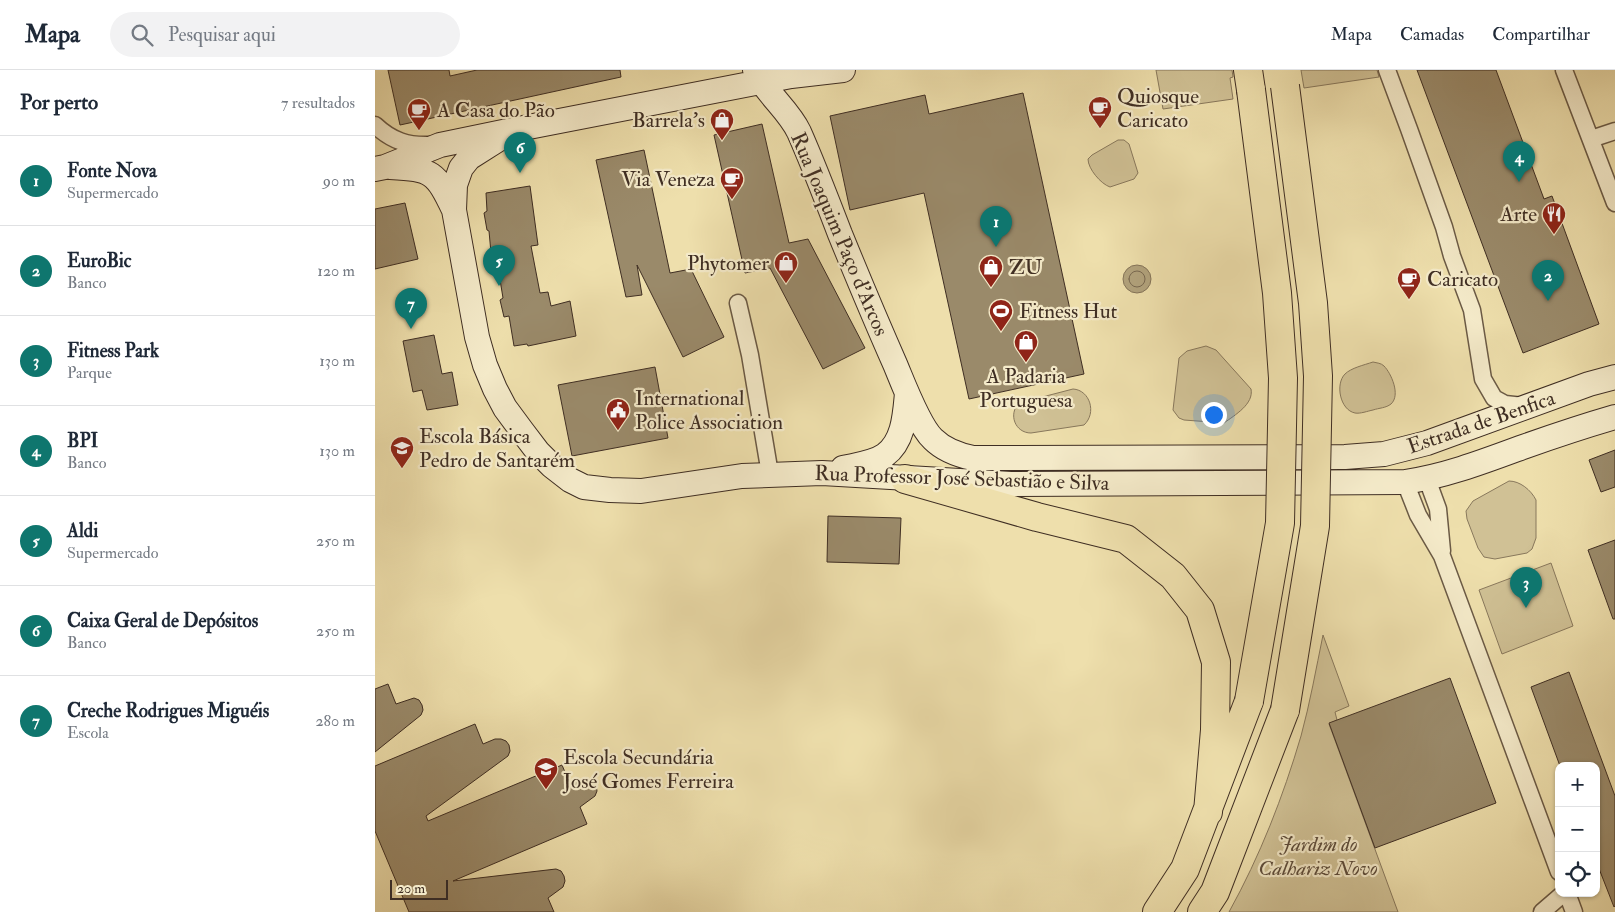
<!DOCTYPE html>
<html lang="pt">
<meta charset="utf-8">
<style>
:root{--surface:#fff;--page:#f2f2f3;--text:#1f2937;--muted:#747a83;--line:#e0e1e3;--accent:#0f766e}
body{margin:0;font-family:"IM FELL Double Pica",serif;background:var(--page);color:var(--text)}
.controls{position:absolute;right:15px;bottom:15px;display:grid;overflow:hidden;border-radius:10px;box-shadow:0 1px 4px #0004}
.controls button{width:45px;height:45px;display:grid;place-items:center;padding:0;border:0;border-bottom:1px solid var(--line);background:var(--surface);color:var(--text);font:25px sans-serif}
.scale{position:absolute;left:15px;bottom:12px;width:58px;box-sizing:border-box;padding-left:5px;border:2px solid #3f2e23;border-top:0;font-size:14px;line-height:18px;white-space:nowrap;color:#3f2e23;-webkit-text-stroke:4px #f4eac9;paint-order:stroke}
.you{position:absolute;left:838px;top:344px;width:18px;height:18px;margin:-12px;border:4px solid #fff;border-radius:50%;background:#1a73e8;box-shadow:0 0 0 8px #1a73e833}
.badge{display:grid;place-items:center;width:32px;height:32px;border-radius:50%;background:var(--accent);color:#fff;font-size:16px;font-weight:700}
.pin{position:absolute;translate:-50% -41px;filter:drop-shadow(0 1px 2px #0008)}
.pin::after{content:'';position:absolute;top:26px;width:18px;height:15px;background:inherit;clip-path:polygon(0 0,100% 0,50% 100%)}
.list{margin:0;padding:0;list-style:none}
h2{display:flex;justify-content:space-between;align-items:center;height:65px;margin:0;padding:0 20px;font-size:21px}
h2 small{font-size:16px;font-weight:400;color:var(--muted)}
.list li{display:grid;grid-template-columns:32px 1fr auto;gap:15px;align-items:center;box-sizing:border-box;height:90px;padding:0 20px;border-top:1px solid var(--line)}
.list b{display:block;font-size:19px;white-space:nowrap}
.list p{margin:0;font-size:16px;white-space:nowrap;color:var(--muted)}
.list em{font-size:16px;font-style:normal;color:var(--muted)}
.icon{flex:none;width:28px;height:28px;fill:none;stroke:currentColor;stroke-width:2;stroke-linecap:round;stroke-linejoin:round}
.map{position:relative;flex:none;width:1240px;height:842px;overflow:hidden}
header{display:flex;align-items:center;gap:30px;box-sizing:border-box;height:70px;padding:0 25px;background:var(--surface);border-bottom:1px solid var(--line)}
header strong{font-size:24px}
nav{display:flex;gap:28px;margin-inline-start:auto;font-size:18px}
.search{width:350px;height:45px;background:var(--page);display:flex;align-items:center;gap:12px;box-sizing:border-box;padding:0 18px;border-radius:28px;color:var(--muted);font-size:19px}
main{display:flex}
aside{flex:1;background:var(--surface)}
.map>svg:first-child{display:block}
.green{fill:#d0c195;stroke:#88785c}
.water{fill:#b2a37d;stroke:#847459}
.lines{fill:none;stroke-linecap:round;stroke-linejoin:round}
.shore{stroke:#786850;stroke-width:1}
.building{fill:#9a8a6a;stroke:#3f2e23}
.street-casing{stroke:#6b5a45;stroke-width:19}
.secondary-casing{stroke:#3f2e23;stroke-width:26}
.highway-casing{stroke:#3f2e23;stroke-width:30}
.street{stroke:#f4eac9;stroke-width:16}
.secondary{stroke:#f4eac9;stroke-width:24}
.highway{stroke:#eedfac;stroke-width:28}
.highway-bridge-casing{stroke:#3f2e23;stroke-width:30;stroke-linecap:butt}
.highway-bridge{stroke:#eedfac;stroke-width:28}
.labels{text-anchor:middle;stroke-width:4.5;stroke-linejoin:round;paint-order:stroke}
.poi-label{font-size:21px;fill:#3f2e23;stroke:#f4eac9;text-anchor:start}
.street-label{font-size:21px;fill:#3f2e23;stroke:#f4eac9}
.park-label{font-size:21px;font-style:italic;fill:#5c4b3a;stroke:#f4eac9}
</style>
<header>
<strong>Mapa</strong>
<div class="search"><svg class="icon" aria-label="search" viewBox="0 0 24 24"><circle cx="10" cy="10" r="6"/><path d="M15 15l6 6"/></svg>Pesquisar aqui</div>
<nav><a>Mapa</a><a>Camadas</a><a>Compartilhar</a></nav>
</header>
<main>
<aside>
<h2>Por perto<small>7 resultados</small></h2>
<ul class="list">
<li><span class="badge">1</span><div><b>Fonte Nova</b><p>Supermercado</p></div><em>90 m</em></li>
<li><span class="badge">2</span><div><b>EuroBic</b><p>Banco</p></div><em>120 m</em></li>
<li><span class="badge">3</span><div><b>Fitness Park</b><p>Parque</p></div><em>130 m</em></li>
<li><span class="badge">4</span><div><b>BPI</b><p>Banco</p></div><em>130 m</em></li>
<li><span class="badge">5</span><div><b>Aldi</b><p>Supermercado</p></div><em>250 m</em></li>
<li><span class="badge">6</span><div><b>Caixa Geral de Depósitos</b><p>Banco</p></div><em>250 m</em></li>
<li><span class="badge">7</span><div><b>Creche Rodrigues Miguéis</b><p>Escola</p></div><em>280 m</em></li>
</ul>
</aside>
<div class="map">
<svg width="1240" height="842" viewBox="0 0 1240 842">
<rect width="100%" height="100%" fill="#eedfac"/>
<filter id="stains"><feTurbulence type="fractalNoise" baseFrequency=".004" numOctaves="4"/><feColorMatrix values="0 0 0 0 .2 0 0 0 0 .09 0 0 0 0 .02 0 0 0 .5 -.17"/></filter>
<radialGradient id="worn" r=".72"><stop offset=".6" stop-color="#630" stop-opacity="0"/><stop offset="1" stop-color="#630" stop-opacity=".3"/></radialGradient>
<path class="green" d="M781,0h76l1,7 -3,1 3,21 -70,10z
M926,0h76l2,7 -75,11z
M743,70h6l5,4 9,29 -4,6 -24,8c-9,-3 -22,-18 -22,-28l4,-4z
M831,276l10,4 35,39c3,15 -16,26 -27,34l-40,-3 -5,-2 -6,-8 6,-52 8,-7z
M998,292c4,1 8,1 11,4 7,7 17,29 7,38 -5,4 -12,4 -18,6 -5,1 -13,4 -18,3 -15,-3 -20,-29 -10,-39 6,-6 19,-9 28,-12z
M698,319c17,1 24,24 11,36l-53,8c-16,0 -23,-19 -12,-30z
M1134,411c11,0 22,9 27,19v38l-4,11 -5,4 -32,6 -11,-2 -6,-9 -11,-29 -1,-8 7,-10z
M1176,493l22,63 -71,28 -23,-64z
M948,565l26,71 -14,6 2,8 -8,4 69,188h-169c31,-56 54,-115 72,-176 9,-33 15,-67 22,-101z"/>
<path class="water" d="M748 209a14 14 0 1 1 28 0a14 14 0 1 1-28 0Z"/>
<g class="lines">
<path class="shore" d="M754 209a8 8 0 1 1 16 0a8 8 0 1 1-16 0Z"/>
</g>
<path class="building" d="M13,0h61l1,6 27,-6h143l1,7 -221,48z
M1042,0h79l48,129 8,-3 47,128 -76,29z
M648,23l61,281 -115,25 -45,-206 -74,17 -20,-94 95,-21 4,19z
M387,54l27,119 19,-4 57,109 -42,21 -53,-101 -25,5 -31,-138z
M269,80l26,123 21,-4 33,68 -41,20 -46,-92 5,30 -16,2 -30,-137z
M155,116l8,59 -7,1 9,47 8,-1 3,14 19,-5 6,35 -48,10 -1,-2 -13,2 -5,-30 -5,1 -4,-17 3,-2 -7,-43 -5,-2 -2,-22 -2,-1 -3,-17 3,-2 -1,-18z
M30,133l13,56 -43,10v-60z
M59,265l8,39 10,-2 6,33 -31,5 -5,-20 -9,2 -10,-51z
M280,297l13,71 -96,18 -14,-71z
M1240,380v37l-14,5 -12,-32z
M453,446l73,2 -2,46 -72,-2z
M1240,470v79h-2l-25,-69z
M1194,602l46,124v110l-1,1 -18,-46v-95h-36l-29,-79z
M1075,608l46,125 -121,45 -46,-125z
M13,614l8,20 18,-6 5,2 3,5 1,5 -2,5 -46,37v-63z
M100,654l8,20 12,-5h6l5,2 3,4 1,6 -2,5 -82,60 2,5 134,-56 8,19 18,-5 5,2 3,4 1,6 -2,5 -15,11 7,17 -134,57 103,-12 5,2 3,5 1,5 -2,6 -15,11 6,14h-145l-34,-81v-65z"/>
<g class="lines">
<g class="street-casing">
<path id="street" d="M1012,0l22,59 35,98 8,29 20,54 11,69 11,19 11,6 18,2
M1189,0l51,133
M0,55c17,16 33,21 55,20
M1216,69l24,-8
M363,233l12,52 20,119
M1052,409l11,30 4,42
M1030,412l13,33 24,41 117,316
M1192,823l7,19
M1167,842l22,-19"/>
</g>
<g class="secondary-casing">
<path id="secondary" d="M380,0c11,24 33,39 44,62 15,34 28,68 41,102 18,44 36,87 55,130 8,19 24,62 38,75 11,11 25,16 40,19l372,-1 39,-3 43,-11 162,-59 26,-7
M138,60l-44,28 -8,10 -6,17 -1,25 23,127 8,28 10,24 10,19 17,23 16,21 14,14 18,14 14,7 26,3 31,1 101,-15 80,-3 189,11 394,-2c41,-6 80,-21 118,-35 31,-11 61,-21 92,-30
M15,97c42,2 46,5 64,43
M0,99l10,-2 55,-22 73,-15 278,-54 52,-6
M468,398c13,-3 31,-5 42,-13 19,-14 20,-41 22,-62"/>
</g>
<g class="highway-casing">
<path id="highway" d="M873,0l3,20
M530,409l132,38 89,22 47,37 27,34 16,52 -1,68 -7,82
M782,842l28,-43 64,-168
M827,842l13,-20 70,-182"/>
</g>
<use href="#street" class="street"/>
<use href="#secondary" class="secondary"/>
<use href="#highway" class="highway"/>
<g class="highway-bridge-casing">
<path id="highway-bridge" d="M874,631l31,-178 3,-145 -6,-85 -26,-203
M910,640l30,-184 3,-150 -5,-73 -28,-217"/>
</g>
<use href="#highway-bridge" class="highway-bridge"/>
</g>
<defs>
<g id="cafe-pin" transform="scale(1.25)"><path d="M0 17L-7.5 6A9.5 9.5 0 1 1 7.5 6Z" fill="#8f2418" stroke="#f4eac9"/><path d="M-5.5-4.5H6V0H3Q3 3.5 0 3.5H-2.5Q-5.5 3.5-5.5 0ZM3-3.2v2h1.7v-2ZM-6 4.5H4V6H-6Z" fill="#fff"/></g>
<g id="shop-pin" transform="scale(1.25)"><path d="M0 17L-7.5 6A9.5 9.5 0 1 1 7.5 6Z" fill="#8f2418" stroke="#f4eac9"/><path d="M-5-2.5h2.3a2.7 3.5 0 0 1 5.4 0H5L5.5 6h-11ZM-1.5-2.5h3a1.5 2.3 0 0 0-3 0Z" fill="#fff"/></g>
<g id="restaurant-pin" transform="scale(1.25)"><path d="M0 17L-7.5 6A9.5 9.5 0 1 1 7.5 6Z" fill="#8f2418" stroke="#f4eac9"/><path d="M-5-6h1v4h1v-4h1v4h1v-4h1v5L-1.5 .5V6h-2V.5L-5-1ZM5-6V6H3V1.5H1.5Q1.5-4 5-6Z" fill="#fff"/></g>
<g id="stadium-pin" transform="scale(1.25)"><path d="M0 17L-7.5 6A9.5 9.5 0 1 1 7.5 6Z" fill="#8f2418" stroke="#f4eac9"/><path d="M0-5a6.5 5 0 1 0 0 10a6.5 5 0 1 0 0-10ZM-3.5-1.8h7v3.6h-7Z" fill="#fff"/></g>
<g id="civic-pin" transform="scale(1.25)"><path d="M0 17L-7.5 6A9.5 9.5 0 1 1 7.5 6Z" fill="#8f2418" stroke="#f4eac9"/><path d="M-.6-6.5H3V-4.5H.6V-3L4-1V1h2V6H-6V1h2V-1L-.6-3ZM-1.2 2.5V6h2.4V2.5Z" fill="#fff"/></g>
<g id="school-pin" transform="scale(1.25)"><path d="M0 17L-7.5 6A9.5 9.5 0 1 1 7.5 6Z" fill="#8f2418" stroke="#f4eac9"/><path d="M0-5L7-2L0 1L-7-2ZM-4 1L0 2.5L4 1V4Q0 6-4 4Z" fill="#fff"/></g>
</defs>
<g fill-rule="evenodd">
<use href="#cafe-pin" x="725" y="38"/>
<use href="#cafe-pin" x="44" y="40"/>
<use href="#shop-pin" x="347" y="50"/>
<use href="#cafe-pin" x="357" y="109"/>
<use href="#restaurant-pin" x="1179" y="144"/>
<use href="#shop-pin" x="411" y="193"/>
<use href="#shop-pin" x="616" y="197"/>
<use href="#cafe-pin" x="1034" y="209"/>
<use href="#stadium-pin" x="626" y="241"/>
<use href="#shop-pin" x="651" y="272"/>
<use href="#civic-pin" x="243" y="340"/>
<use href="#school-pin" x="27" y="378"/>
<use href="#school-pin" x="171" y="699"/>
</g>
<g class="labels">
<g class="poi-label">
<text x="742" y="33">Quiosque<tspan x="742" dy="24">Caricato</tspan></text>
<text x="62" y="47">A Casa do Pão</text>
<text x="330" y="57" text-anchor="end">Barrela's</text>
<text x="340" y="116" text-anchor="end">Via Veneza</text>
<text x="1162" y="151" text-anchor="end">Arte</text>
<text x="394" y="200" text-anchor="end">Phytomer</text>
<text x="634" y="204">ZU</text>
<text x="1052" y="216">Caricato</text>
<text x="644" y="248">Fitness Hut</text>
<text x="651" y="313" text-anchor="middle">A Padaria<tspan x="651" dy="24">Portuguesa</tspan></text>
<text x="260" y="335">International<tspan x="260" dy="24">Police Association</tspan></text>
<text x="44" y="373">Escola Básica<tspan x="44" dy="24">Pedro de Santarém</tspan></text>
<text x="188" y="694">Escola Secundária<tspan x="188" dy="24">José Gomes Ferreira</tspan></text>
</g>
<g class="street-label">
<text transform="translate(465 164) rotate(67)" y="7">Rua Joaquim Paço d'Arcos</text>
<text transform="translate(1106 352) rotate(-19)" y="7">Estrada de Benfica</text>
<text transform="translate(587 408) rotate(2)" y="7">Rua Professor José Sebastião e Silva</text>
</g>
<g class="park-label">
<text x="943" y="781">Jardim do<tspan x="943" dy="24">Calhariz Novo</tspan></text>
</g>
</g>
<rect width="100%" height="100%" filter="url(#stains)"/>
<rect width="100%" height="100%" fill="url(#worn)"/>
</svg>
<div class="controls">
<button>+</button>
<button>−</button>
<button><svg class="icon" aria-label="locate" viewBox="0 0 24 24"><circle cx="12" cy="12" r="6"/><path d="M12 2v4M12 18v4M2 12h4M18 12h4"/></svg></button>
</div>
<div class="scale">20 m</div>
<div class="you"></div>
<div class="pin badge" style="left:621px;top:177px">1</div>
<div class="pin badge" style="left:1173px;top:231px">2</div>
<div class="pin badge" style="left:1151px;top:538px">3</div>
<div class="pin badge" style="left:1144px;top:112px">4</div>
<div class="pin badge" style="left:124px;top:216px">5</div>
<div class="pin badge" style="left:145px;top:103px">6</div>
<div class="pin badge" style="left:36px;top:259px">7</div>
</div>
</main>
